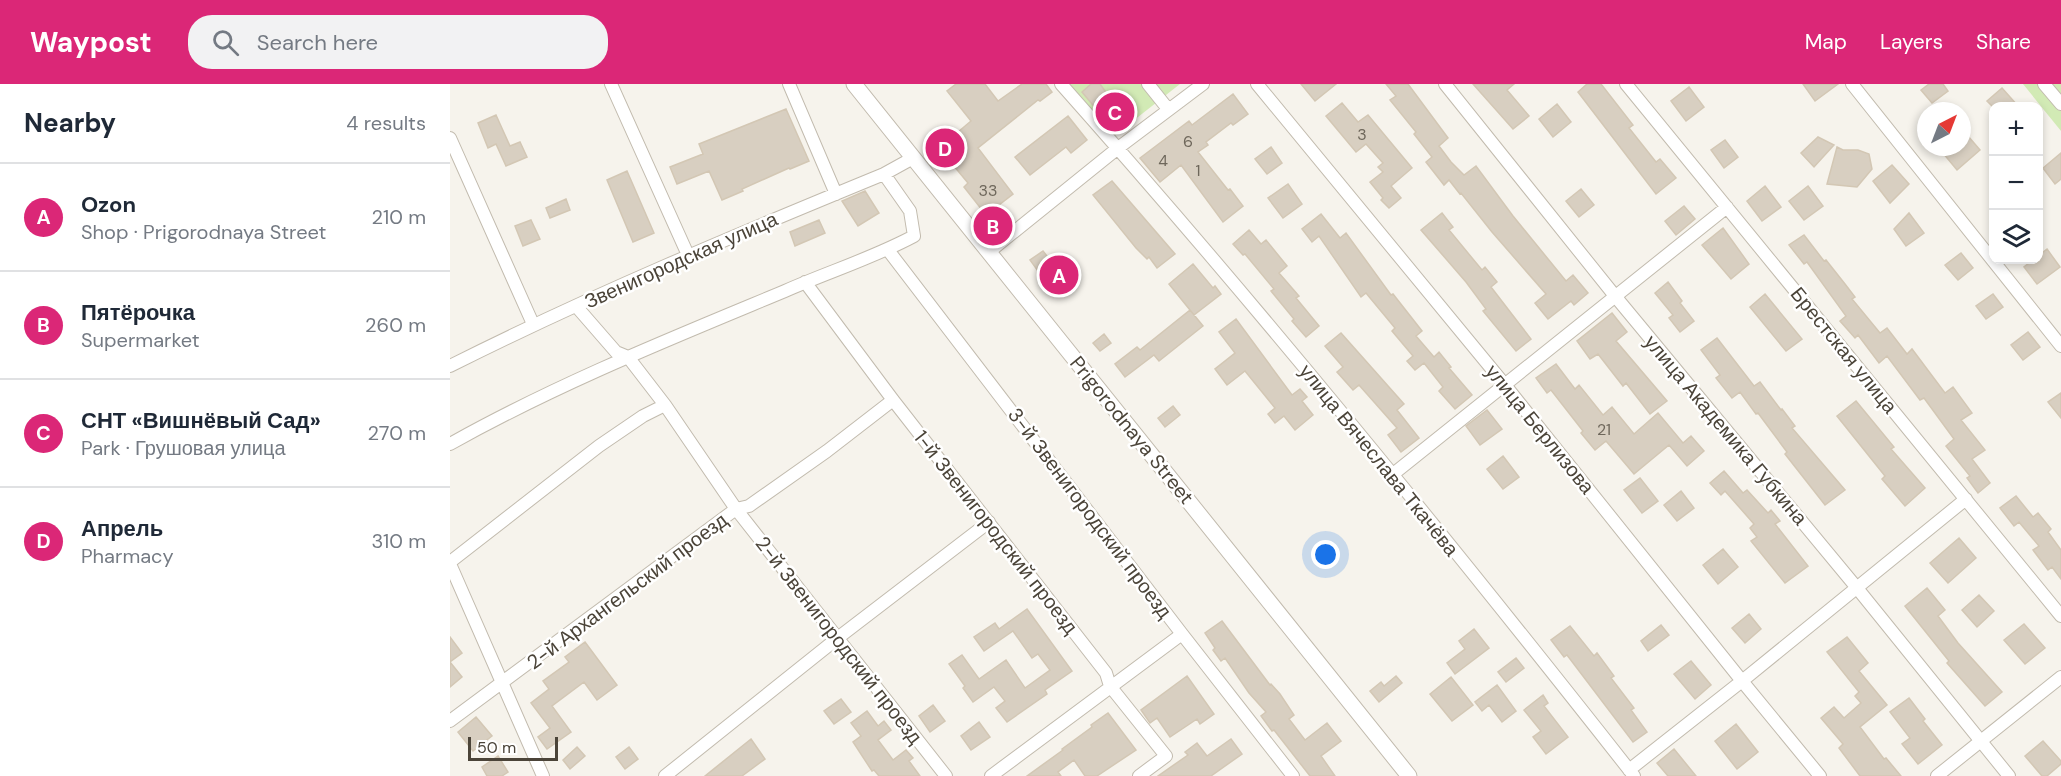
<!DOCTYPE html>
<meta charset="utf-8">
<style>
:root{--surface:#fff;--page:#f2f2f3;--text:#1f2937;--muted:#747a83;--line:#e0e1e3;--accent:#db2777}
body{margin:0;font-family:"DM Sans",sans-serif;background:var(--page);color:var(--text)}
.controls{position:absolute;right:18px;top:18px;display:grid;overflow:hidden;border-radius:12px;box-shadow:0 3px 9px #0003}
.controls button{width:54px;height:54px;display:grid;place-items:center;padding:0;border:0;border-bottom:2px solid var(--line);background:var(--surface);color:var(--text);font:30px sans-serif}
.compass{position:absolute;left:1467px;top:18px;width:54px;height:54px;border-radius:50%;background:var(--surface);box-shadow:0 3px 9px #0003;rotate:42deg}
.scale{position:absolute;left:18px;bottom:15px;width:90px;box-sizing:border-box;padding-left:6px;border:3px solid #4b4439;border-top:0;font-size:16px;line-height:21px;white-space:nowrap;color:#4b4439;-webkit-text-stroke:4px #fff;paint-order:stroke}
.you{position:absolute;left:876px;top:471px;width:21px;height:21px;margin:-15px;border:4px solid #fff;border-radius:50%;background:#1a73e8;box-shadow:0 0 0 9px #1a73e833}
.badge{display:grid;place-items:center;width:39px;height:39px;border-radius:50%;background:var(--accent);color:#fff;font-size:20px;font-weight:700}
.pin{position:absolute;translate:-50% -50%;border:3px solid #fff;box-shadow:0 2px 6px #0006}
.list{margin:0;padding:0;list-style:none}
h2{display:flex;justify-content:space-between;align-items:center;height:78px;margin:0;padding:0 24px;font-size:26px}
h2 small{font-size:20px;font-weight:400;color:var(--muted)}
.list li{display:grid;grid-template-columns:39px 1fr auto;gap:18px;align-items:center;box-sizing:border-box;height:108px;padding:0 24px;border-top:2px solid var(--line)}
.list b{display:block;font-size:22px;white-space:nowrap}
.list p{margin:0;font-size:20px;white-space:nowrap;color:var(--muted)}
.list em{font-size:20px;font-style:normal;color:var(--muted)}
.icon{flex:none;width:33px;height:33px;fill:none;stroke:currentColor;stroke-width:2;stroke-linecap:round;stroke-linejoin:round}
.map{position:relative;flex:none;width:1611px;height:692px;overflow:hidden}
header{display:flex;align-items:center;gap:36px;box-sizing:border-box;height:84px;padding:0 30px;background:var(--accent);color:#fff}
header strong{font-size:28px}
nav{display:flex;gap:33px;margin-inline-start:auto;font-size:21px}
.search{width:420px;height:54px;background:var(--page);display:flex;align-items:center;gap:15px;box-sizing:border-box;padding:0 21px;border-radius:24px;color:var(--muted);font-size:22px}
main{display:flex}
aside{flex:1;background:var(--surface)}
.map>svg:first-child{display:block}
.green{fill:#d2eab5}
.building{fill:#d8cfc1;stroke:#d3c7b4;stroke-width:1.5}
.lines{fill:none;stroke-linecap:round;stroke-linejoin:round}
.minor-casing{stroke:#c2bbae;stroke-width:14}
.tertiary-casing{stroke:#c2bbae;stroke-width:17}
.minor{stroke:#fff;stroke-width:12}
.tertiary{stroke:#fff;stroke-width:15}
.labels{text-anchor:middle;stroke-width:5;stroke-linejoin:round;paint-order:stroke}
.number-label{font-size:16px;fill:#6e675b}
.street-label{font-size:20px;fill:#4b4439;stroke:#fff}
</style>
<header>
<strong>Waypost</strong>
<div class="search"><svg class="icon" aria-label="search" viewBox="0 0 24 24"><circle cx="10" cy="10" r="6"/><path d="M15 15l6 6"/></svg>Search here</div>
<nav><a>Map</a><a>Layers</a><a>Share</a></nav>
</header>
<main>
<aside>
<h2>Nearby<small>4 results</small></h2>
<ul class="list">
<li><span class="badge">A</span><div><b>Ozon</b><p>Shop · Prigorodnaya Street</p></div><em>210 m</em></li>
<li><span class="badge">B</span><div><b>Пятёрочка</b><p>Supermarket</p></div><em>260 m</em></li>
<li><span class="badge">C</span><div><b>СНТ «Вишнёвый Cад»</b><p>Park · Грушовая улица</p></div><em>270 m</em></li>
<li><span class="badge">D</span><div><b>Апрель</b><p>Pharmacy</p></div><em>310 m</em></li>
</ul>
</aside>
<div class="map">
<svg width="1611" height="692" viewBox="0 0 1611 692">
<rect width="100%" height="100%" fill="#f6f3ec"/>
<path class="green" d="M611,0h119l-70,55z
M1573,0h38v47z"/>
<path class="building" d="M506,0h29l13,17 24,-17h24l6,8 -12,9 -2,-1 -60,48 35,46 -27,21 -22,-28 4,-4 -29,-35 32,-27 -24,-30z
M641,0h9l11,15 -14,11 -15,-18z
M851,0h35l-21,17z
M936,0h22l40,54 -9,8 12,16 13,13 12,-9 37,50 53,65 7,-6 15,18 -14,12 -3,-4 -23,18 -13,-16 11,-9 -54,-62 -31,-39 -1,1 -11,-14 -5,5 -18,-23 6,-5 -18,-23 2,-2 -26,-32 6,-4z
M1023,0h41l-7,6 22,26 -16,13z
M1137,0h14l32,41 -4,3 27,34 4,-3 16,19 -20,16 -78,-102z
M1353,0h35l-23,17z
M1479,0h14l5,7 -16,12 -11,-13z
M1239,3l15,20 -18,14 -15,-20z
M1552,4l16,18h-26l-5,-5z
M783,10l15,20 -15,11 -2,-2 -25,19 2,3 -10,7 30,38 2,-1 13,17 -20,16 -42,-57 -21,17 -20,-24 49,-37 3,4z
M892,19l16,19 10,-7 44,53 -21,18 10,12 -12,10 -8,-8 2,-2 -13,-16 13,-10 -5,-5 5,-4 -17,-19 -10,8 -30,-36z
M1107,20l14,18 -18,15 -14,-18z
M336,25l23,52 -19,8 -1,-1 -47,21 1,2 -21,9 -13,-29 -32,13 -7,-17 33,-13 -4,-10z
M46,31l14,31 10,-4 7,15 -21,9 -10,-22 -8,4 -10,-25z
M618,32l19,24 -16,13 -5,-6 -36,28 -15,-18z
M1512,45l18,21 -23,20 -14,-17 7,-6h12z
M1368,53l16,8 -20,22 -13,-14z
M1275,56l13,17 -14,11 -13,-18z
M821,63l11,16 -15,11 -12,-15z
M1387,63l6,3h15l11,4 3,15 -15,18 -30,-3z
M1611,69v26l-6,5 -12,-16z
M1442,81l17,19 -19,19 -17,-22z
M177,87l27,62 -21,9 -26,-62z
M662,97l63,73 -18,14 -8,-11 -2,2 -11,-11 -43,-53z
M838,100l14,20 -19,14 -15,-20z
M1315,102l16,21 -19,14 -15,-20z
M1358,102l15,20 -19,14 -15,-19z
M1131,105l13,16 -15,12 -13,-16z
M415,107l14,22 -21,13 -16,-25z
M116,115l4,11 -20,8 -4,-10z
M1234,122l11,13 -19,16 -11,-14z
M992,129l11,14 -4,3 33,40 3,-3 12,15 -6,5 40,52 -15,12 -33,-40 3,-2 -20,-27 -45,-52z
M1459,129l15,20 -18,13 -12,-17z
M871,130l19,24 6,-5 45,62 2,-1 29,37 -6,5 18,21 5,-5 12,15 -2,1 23,27 -17,14 -16,-18 4,-4 -19,-24 -9,7 -8,-9 6,-5 -21,-25 3,-3 -29,-35 -5,4 -42,-61 -7,6 -10,-13z
M81,136l9,19 -17,7 -8,-20z
M369,136l6,13 -30,13 -5,-14z
M1273,144l26,36 -18,15 -29,-34z
M799,146l12,14 5,-4 21,26 -8,7 20,23 -3,2 23,28 -13,11 -14,-16 2,-2 -23,-28 3,-2 -29,-35 -2,1 -10,-11z
M1354,151l20,26 2,-1 19,24 10,13 -3,2 28,34 7,-5 20,26 5,-5 33,44 8,-6 19,26 -11,7 24,30 -13,9 18,24 -12,10 -11,-15 3,-2 -24,-30 8,-7 -30,-41 -4,2 -33,-44 -8,7 -21,-28 -3,3 -15,-17 6,-5 -39,-54 -3,2 -15,-19z
M1597,165l13,18 -23,17 -13,-17 9,-7h5v-4z
M593,167l15,19 4,-3 12,16 -18,13 -26,-36z
M1511,169l12,15 -15,12 -13,-15z
M743,180l20,24 2,-2 6,8 -27,21 -25,-31z
M1218,198l14,19 -2,2 14,18 -14,11 -11,-14 4,-3 -18,-22z
M1315,210l37,45 -16,12 -36,-44z
M1543,210l10,13 -17,12 -10,-13z
M740,226l13,16 -44,35 -5,-6 -29,22 -10,-13 22,-17 3,3z
M1162,229l15,19 -11,9 51,60 -17,13 -24,-31 -3,3 -25,-32 -8,5 -13,-18z
M786,235l56,76 8,-6 7,8 -5,4 11,14 -18,15 -11,-14 -9,7 -7,-9 7,-6 -30,-37 -18,14 -12,-16 20,-16 -16,-21z
M1578,248l12,15 -17,13 -12,-15z
M891,249l63,71 -7,6 22,28 -18,14 -13,-17 9,-7 -38,-43 -6,5 -16,-18 6,-5 -18,-21z
M654,250l7,9 -11,8 -7,-8z
M1267,254l37,48 6,-4 21,28 1,-1 13,17 -3,2 53,62 -20,15 -40,-51 2,-2 -29,-39 -2,1 -16,-22 -8,6 -16,-20 4,-3 -19,-25z
M1106,280l19,25 4,-4 24,30 9,-8 22,27 24,-21 25,30 8,-7 13,15 -17,15 -18,-21 -35,29 -28,-33 -11,9 -14,-17 2,-2 -32,-41 -4,3 -11,-15z
M1611,309v25l-13,-16z
M1406,317l38,46 -3,2 34,39 -20,18 -23,-27 3,-3 -48,-60z
M723,322l7,9 -15,12 -7,-9z
M1037,326l15,19 -22,16 -14,-19z
M1053,372l16,21 -16,12 -16,-20z
M1274,387l19,22 4,-3 21,23 3,-3 9,11 -5,3 33,42 -23,17 -34,-42 6,-4 -7,-9 4,-4 -29,-33 -4,4 -11,-12z
M1190,394l18,23 -16,12 -18,-23z
M1231,407l13,17 -17,13 -13,-16z
M1566,412l17,21 5,-4 13,16 -3,3 13,18v29l-9,-12 -4,3 -15,-20 6,-4 -20,-24 -5,4 -14,-18z
M1509,454l17,20 -28,25 -18,-20z
M1273,465l15,18 -20,17 -15,-19z
M1477,504l18,22 -7,6 20,27 44,49 -17,14 -38,-43 2,-2 -44,-55z
M1529,511l15,16 -17,16 -15,-17z
M577,525l45,62 -27,19 2,4 -40,28 -11,-14 9,-7 -11,-14 -21,15 -10,-14 2,-2 -16,-22 13,-9 17,24 27,-19 19,28 25,-18 -12,-16 -6,4 -19,-27 -29,20 -10,-14 21,-14 4,6z
M1299,530l12,15 -16,14 -13,-15z
M772,537l48,64 1,-1 9,10 14,21 -5,4 16,21 22,-17 14,18 -20,15 14,20h-25l-36,-46 -2,1 -11,-15 5,-4 -17,-19 -24,-35 -4,3 -8,-11 2,-2 -10,-15z
M1574,540l21,24 -20,16 -21,-24z
M1211,541l8,10 -21,16 -7,-10z
M1120,542l24,30 3,-3 17,23 -3,2 23,30 -3,2 16,22 -14,10 -66,-87 -3,2 -13,-17z
M1024,545l15,19 -34,26 -8,-11 18,-14 -6,-8z
M0,553l12,16 -12,9 12,15 -12,10z
M1397,553l21,26 -9,8 28,34 -27,22 24,32 2,-1 15,18h-41l-21,-28 4,-4 -22,-26 13,-11 10,11 17,-15 -6,-7 4,-4 -32,-40z
M135,558l32,43 -20,15 -13,-18 -32,24 19,26 -24,17 -9,-12 12,-9 -19,-25 18,-14 -6,-8 26,-19 -4,-5z
M1066,574l8,10 -18,14 -8,-10z
M1241,577l20,24 -16,14 -21,-25z
M737,592l27,38 -14,10 -3,-5 -27,18 -13,-19 -7,5 -9,-13z
M946,592l6,7 -23,19 -9,-11 11,-9 3,4z
M1001,593l22,28 -21,16 -22,-27z
M1047,601l19,26 -14,11 -13,-17 -7,6 -7,-9z
M1093,611l5,8 -4,3 24,31 -22,17 -13,-17 8,-6 -17,-21z
M1459,614l16,21 -2,2 19,24 -24,19 -16,-20 8,-6 -20,-26z
M391,615l10,13 -17,12 -10,-13z
M483,621l12,16 -15,11 -11,-16z
M417,627l11,15 6,-5 7,9 -13,10 15,20 13,-10 7,8 -4,3 11,15h-41l-5,-6 -2,1 -19,-29 8,-6 -10,-13z
M658,629l28,37 -39,26h-12l-11,-16 -16,12 3,4h-34l36,-26 -1,-1 30,-22 -1,-2z
M26,633l16,19 -19,15 -15,-19z
M529,638l11,15 -19,13 -10,-14z
M1286,640l22,28 -21,17 -22,-28z
M301,655l14,20 -23,17h-37z
M781,655l11,15 -31,22h-53l30,-21 -3,-3 12,-9 10,13z
M1593,657l18,20v3l-14,12h-5l-17,-20z
M127,663l8,9 -15,13 -7,-9z
M179,663l9,12 -13,10 -9,-12z
M1224,665l22,27h-28l-11,-13z
M48,672l10,16 -6,4h-15l-5,-9z"/>
<g class="lines">
<g class="minor-casing">
<path id="minor" d="M161,0l77,171
M339,0l47,110
M611,0c199,224 388,457 573,692
M698,0l20,25
M807,0l248,301 237,296 78,95
M995,0l170,212 242,292 152,188
M1176,0l435,532
M1402,0l209,262
M1594,0l17,20
M0,54l83,186
M438,166l294,384 111,142
M539,168l129,-104 85,-64
M355,198l88,118 213,273 4,13 56,70 -27,20
M126,222l40,46 12,5 37,48 71,104 210,267
M0,282c141,-71 288,-132 434,-192l29,-16
M0,360c107,-60 222,-106 335,-153 43,-19 88,-33 129,-55l-4,-25 -26,-37
M942,391l335,-268
M0,478l149,-116 44,-30 22,-11
M0,480l93,212
M0,637l286,-212 13,-3 78,-55 66,-51
M1179,686l113,-89 224,-182
M215,692l174,-139 150,-115
M541,692l191,-142
M1487,692l124,-99"/>
</g>
<g class="tertiary-casing">
<path id="tertiary" d="M404,0l555,692"/>
</g>
<use href="#minor" class="minor"/>
<use href="#tertiary" class="tertiary"/>
</g>
<g class="labels">
<g class="number-label">
<text x="912" y="56">3</text>
<text x="738" y="63">6</text>
<text x="713" y="82">4</text>
<text x="748" y="92">1</text>
<text x="538" y="112">33</text>
<text x="1154" y="351">21</text>
</g>
<g class="street-label">
<text transform="translate(231 176) rotate(-24)" y="7">Звенигородская улица</text>
<text transform="translate(1394 266) rotate(51)" y="7">Брестская улица</text>
<text transform="translate(1090 345) rotate(51)" y="7">улица Берлизова</text>
<text transform="translate(682 346) rotate(51)" y="7">Prigorodnaya Street</text>
<text transform="translate(1276 346) rotate(50)" y="7">улица Академика Губкина</text>
<text transform="translate(929 376) rotate(51)" y="7">улица Вячеслава Ткачёва</text>
<text transform="translate(640 429) rotate(53)" y="7">3-й Звенигородский проезд</text>
<text transform="translate(546 448) rotate(52)" y="7">1-й Звенигородский проезд</text>
<text transform="translate(177 507) rotate(-37)" y="7">2-й Архангельский проезд</text>
<text transform="translate(389 556) rotate(52)" y="7">2-й Звенигородский проезд</text>
</g>
</g>
</svg>
<div class="controls">
<button>+</button>
<button>−</button>
<button><svg class="icon" aria-label="layers" viewBox="0 0 24 24"><path d="M12 4l9 5-9 5-9-5zM3 14l9 5 9-5"/></svg></button>
</div>
<svg class="compass" viewBox="-18 -18 36 36"><path d="M0-13l5 13h-10z" fill="#e53935"/><path d="M0 13l5-13h-10z" fill="#747a83"/></svg>
<div class="scale">50 m</div>
<div class="you"></div>
<div class="pin badge" style="left:609px;top:191px">A</div>
<div class="pin badge" style="left:543px;top:142px">B</div>
<div class="pin badge" style="left:665px;top:28px">C</div>
<div class="pin badge" style="left:495px;top:64px">D</div>
</div>
</main>
